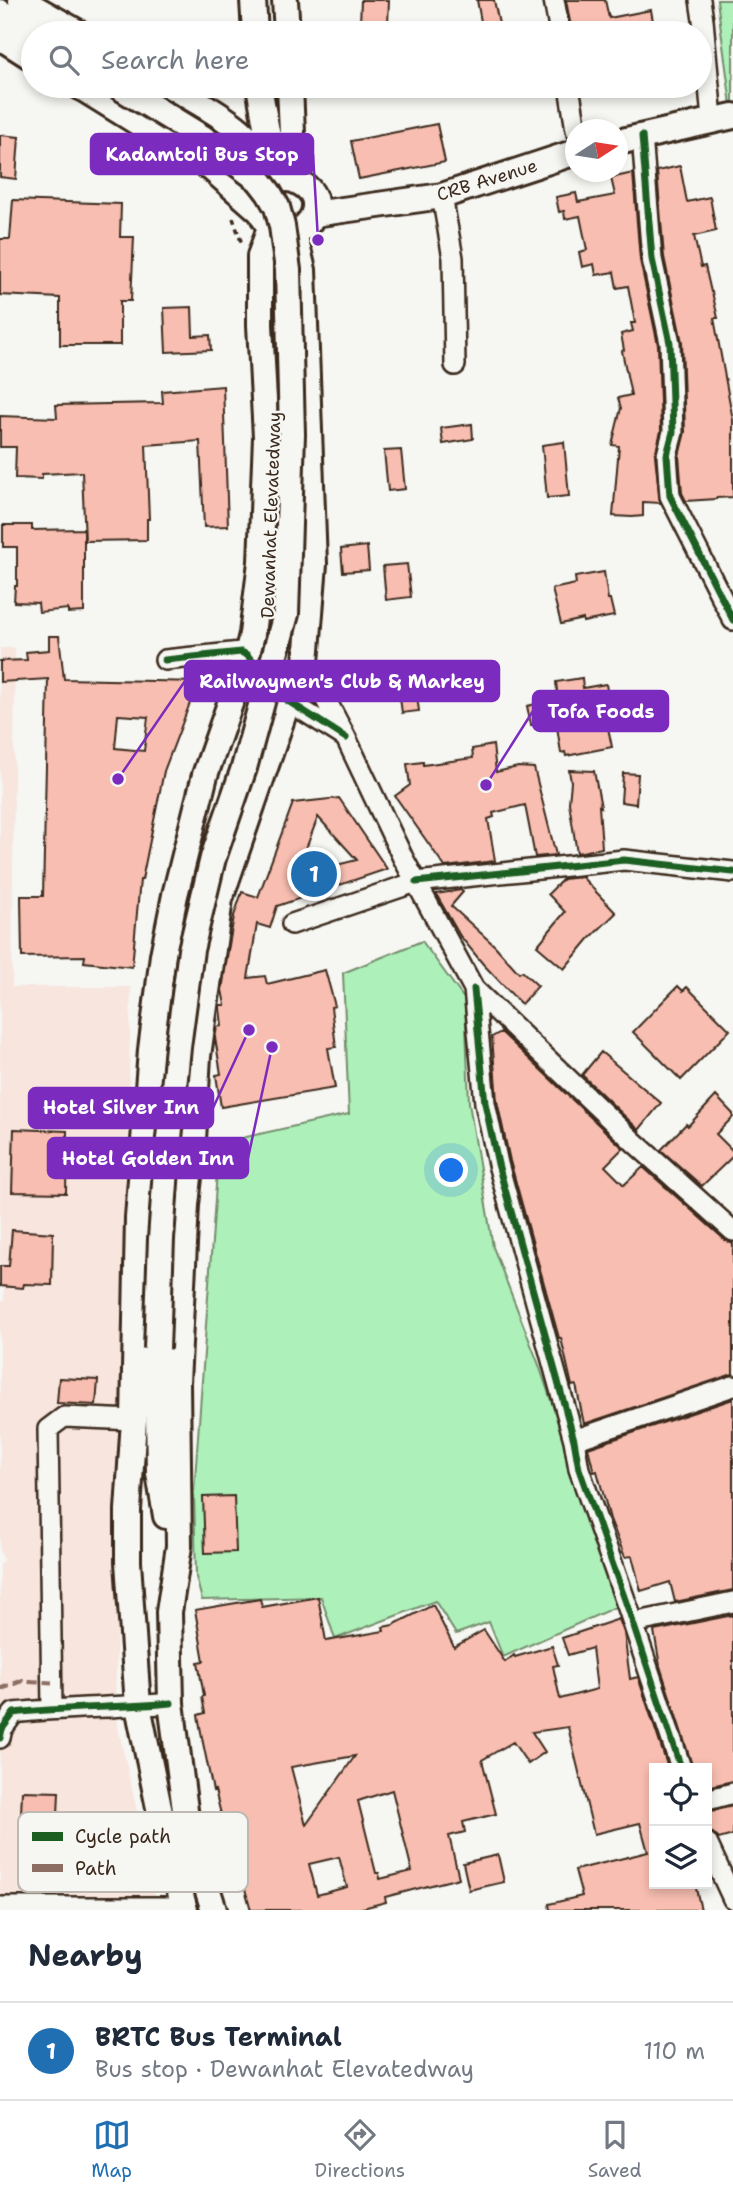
<!DOCTYPE html>
<meta charset="utf-8">
<style>
:root{--surface:#fff;--page:#f2f2f3;--text:#1f2937;--muted:#747a83;--line:#e0e1e3;--accent:#1f6fb2}
body{margin:0;font-family:"Shantell Sans",sans-serif;background:var(--page);color:var(--text)}
.controls{position:absolute;right:21px;bottom:21px;display:grid;overflow:hidden;border-radius:0px;box-shadow:0 4px 10px #0003}
.controls button{width:63px;height:63px;display:grid;place-items:center;padding:0;border:0;border-bottom:2px solid var(--line);background:var(--surface);color:var(--text);font:35px sans-serif}
.compass{position:absolute;left:565px;top:119px;width:63px;height:63px;border-radius:50%;background:var(--surface);box-shadow:0 4px 10px #0003;rotate:78deg}
.you{position:absolute;left:452px;top:1171px;width:24px;height:24px;margin:-18px;border:5px solid #fff;border-radius:50%;background:#1a73e8;box-shadow:0 0 0 10px #1a73e833}
.badge{display:grid;place-items:center;width:46px;height:46px;border-radius:50%;background:var(--accent);color:#fff;font-size:23px;font-weight:700}
.pin{position:absolute;translate:-50% -50%;border:4px solid #fff;box-shadow:0 2px 7px #0006}
.list{margin:0;padding:0;list-style:none}
h2{display:flex;justify-content:space-between;align-items:center;height:91px;margin:0;padding:0 28px;font-size:30px}
h2 small{font-size:23px;font-weight:400;color:var(--muted)}
.list li{display:grid;grid-template-columns:46px 1fr auto;gap:21px;align-items:center;box-sizing:border-box;height:98px;padding:0 28px;border-top:2px solid var(--line)}
.list b{display:block;font-size:26px;white-space:nowrap}
.list p{margin:0;font-size:23px;white-space:nowrap;color:var(--muted)}
.list em{font-size:23px;font-style:normal;color:var(--muted)}
.icon{flex:none;width:38px;height:38px;fill:none;stroke:currentColor;stroke-width:2;stroke-linecap:round;stroke-linejoin:round}
.map{position:relative;flex:none;width:733px;height:1910px;overflow:hidden}
.search{position:absolute;background:var(--surface);box-shadow:0 4px 10px #0003;left:21px;right:21px;top:21px;height:77px;display:flex;align-items:center;gap:18px;box-sizing:border-box;padding:0 24px;border-radius:38px;color:var(--muted);font-size:26px}
.sheet{height:189px;background:var(--surface)}
nav{display:flex;justify-content:space-around;align-items:center;box-sizing:border-box;height:98px;border-top:2px solid var(--line);background:var(--surface);font-size:19px;color:var(--muted)}
nav a{display:grid;justify-items:center;gap:4px}
nav .on{color:var(--accent)}
.map>svg:first-child{display:block}
.built{fill:#f7e5de;fill-rule:evenodd}
.green{fill:#adf0ba;stroke:#748d6c;stroke-width:2}
.building{fill:#f8beb1;stroke:#3b2a1e;stroke-width:2;fill-rule:evenodd}
.lines{fill:none;stroke-linecap:round;stroke-linejoin:round}
.minor-casing{stroke:#3b2a1e;stroke-width:24}
.major-casing{stroke:#3b2a1e;stroke-width:30}
.path{stroke:#3b2a1e;stroke-width:3.5;stroke-dasharray:5 5;stroke-linecap:butt}
.minor{stroke:#f6f6f2;stroke-width:19}
.major{stroke:#f6f6f2;stroke-width:24}
.major-bridge-casing{stroke:#3b2a1e;stroke-width:30;stroke-linecap:butt}
.major-bridge{stroke:#f6f6f2;stroke-width:24}
.quiet{stroke:#8d6e63;stroke-width:5;stroke-dasharray:10 5;stroke-linecap:butt}
.cycleway-casing{stroke:#f6f6f2;stroke-width:11}
.cycleway{stroke:#1b5e20;stroke-width:7}
.labels{text-anchor:middle;stroke-width:5;stroke-linejoin:round;paint-order:stroke}
.street-label{font-size:18px;fill:#3b2a1e;stroke:#f6f6f2}
.key{fill:#f6f6f2;stroke:#beb9b2;stroke-width:2}
.key-label{font-size:19px;fill:#3b2a1e}
.leader{fill:none;stroke:#7b2cbf;stroke-width:2.5}
.callout-dot{fill:#7b2cbf;stroke:#f6f6f2;stroke-width:2.5}
.callout{fill:#7b2cbf;stroke:#7b2cbf;stroke-width:2.5}
.callout-label{font-size:19px;text-anchor:middle;font-weight:bold;fill:#fff}
</style>
<div class="map">
<svg width="733" height="1910" viewBox="0 0 733 1910">
<rect width="100%" height="100%" fill="#f6f6f2"/>
<filter id="ink" filterUnits="userSpaceOnUse"><feTurbulence type="fractalNoise" baseFrequency=".0143" numOctaves="2"/><feDisplacementMap in="SourceGraphic" scale="14" xChannelSelector="R" yChannelSelector="G"/><feConvolveMatrix kernelMatrix="1 2 1 2 8 2 1 2 1" color-interpolation-filters="sRGB"/></filter>
<g filter="url(#ink)">
<path class="built" d="M0,648h15l-3,339h119l-16,727 44,196h-159v-346l4,-4 -4,-8v-251h4v-35h-4zM14,1130l53,1 -1,62 -53,-1zM12,1231l17,2 -6,55 -16,-2zM34,1233l19,1 -1,50z"/>
<path class="green" d="M717,0h16v120z
M422,941l43,59 4,103 24,144 46,118 81,240 -117,52 -14,-35 -33,12 -21,-33 -100,38 -14,-42 -119,3 -6,-23 -2,-84 25,-350 130,-29 -6,-141z"/>
<path class="building" d="M361,0h28l-1,24h-28z
M477,0h17l5,24 -17,3z
M566,0h39l4,18 42,-8 3,17 -34,6h-48z
M437,124l8,38 -86,17 -8,-38z
M0,135l19,2 -3,42 -16,-2z
M680,166l7,36 23,-5 6,34 -22,5 7,31 4,-1 6,26h1l6,26h-4l19,102v77l-17,1v1l-30,2 -4,-8 -3,-37 6,-24 -3,-90 -18,-85 -7,-86z
M633,173l7,87 18,85 3,86 -6,24 5,48 -17,-1v14l-11,1 -19,-1 6,-70 -7,-1 9,-37 -3,-10 13,-3 -9,-44 2,-1 -3,-16 12,-3 -2,-8h4l-7,-37 -11,2 -3,-16 -18,3 -2,-11 -12,3 -3,-15 8,-2 -7,-34 -15,3 -1,-8 -5,1 -3,-15 20,-4 2,9 37,-7 -4,-17z
M13,200l108,4 -1,33h14l-3,64h-11v44h-60v-47l-60,-3v-56h10z
M192,307l1,29 17,-1 1,15 -45,2 -2,-44z
M223,386l5,140 -24,1 -4,-86 -54,4 3,74h-2v21l-62,1 -3,-69 -40,2v5l-27,-1 1,-31h-16v-31l57,2 -1,-13 107,-2 -1,-12z
M472,424l1,15 -30,5 -2,-16z
M564,442l5,54 -22,2 -5,-53z
M401,450l4,39 -17,2 -4,-40z
M3,525h29v5l52,-1v83l-16,1v-4l-29,3 -1,-9 -24,-1 1,-16h2v-39h-14z
M367,546l2,24 -26,2 -2,-23z
M407,564l4,33 -25,3 -3,-34z
M604,572l4,27h2l4,17 -31,6v-3l-22,5 -9,-35 24,-5 -1,-7z
M49,636h10l5,43 134,3 -34,89 -22,109h-2l-8,87 -48,-5 1,-6 -63,1 -1,-61h22l5,-217 -48,3v-21l27,-1 -1,-8 23,-2zM118,715l30,2 -4,34 -29,-3z
M582,678l1,10 23,-4 6,38 -5,1 5,24 -46,9 -1,-4 -4,1 -5,-33 -25,5 -4,-19 31,-7 -2,-17z
M415,681l4,30 -17,2 -4,-30z
M493,745l3,27 22,-5 16,1 22,87 -21,2 -10,-52 -32,8 1,4 -6,2 7,42 -50,6 -50,-71 15,-11 -3,-21 16,-2v3l50,-7 -1,-9z
M569,770l25,1 7,36 -2,-1 3,42 -25,5 -8,-50 2,-21z
M623,773l15,1 -2,30 -15,-2z
M339,798l48,71 -110,37 -7,22 -13,-4 -9,54 17,-2 2,8 58,-14 10,36 -4,1 5,40 -8,1 7,40 -114,19 -5,-32 5,-1 -6,-36 2,-11 5,-1 -2,-18v-3h5l-3,-15 6,-39 6,-35 8,-24 16,5 35,-94zM318,817l39,43 -61,15z
M582,877l34,36 -27,26 -25,30 -27,-23 28,-34 -17,-18 15,-15z
M461,890l2,2 -12,14 44,40 24,27 3,-2 16,15 -17,18 -38,-40 -23,-28 -24,-42z
M678,986l5,5 4,-4 43,43 -49,50 -48,-48z
M501,1032l122,116 -18,18 19,19 19,-18 82,73 8,4v130l-149,50 -8,-39 -4,1 -11,-48h-2l-49,-177 -13,-60 -5,-64z
M601,1052l60,51 -22,27 -57,-55z
M716,1096l17,18v3l-17,17 17,17v5l-31,30 -41,-36 25,-26 2,2z
M14,1129l53,2 -1,62 -54,-1z
M12,1230l41,3 -1,52 -28,-1 -1,4 -23,-2v-20h9z
M59,1378l39,2 -2,25 -39,-2z
M733,1399v191l-58,12 -5,-20 -29,9 -9,-35 -7,1 -15,-38 -13,-48 -3,1 -6,-24z
M234,1496l2,56 -31,1 -2,-56z
M318,1597l8,44 58,-10 -1,-4 10,-2 40,-20 21,42 30,-17 21,32 9,-7 1,2 37,-11 6,19 -5,1 7,33 37,-10 -5,-41 -24,7 -6,-17 57,-19 5,14 6,46 8,-2 30,91h-14v116h41l6,26h-151l-1,-6 33,-8 -7,-26 73,-18 -8,-29 -46,11 -26,-107 -36,5 13,20 -17,12 -15,-22 -31,18 14,54 -33,8 2,10 -16,4 10,42 -74,19 1,5 -31,8h-104l-16,-56 -4,1 -16,-65 -2,1 -11,-53 -4,-23 7,-2 -3,-16 2,-1 -6,-34 6,-1 -9,-51 65,-11 2,8zM355,1756l-49,69 -15,-58zM392,1790l20,81 -32,8 -1,-6h-3l-18,-72zM339,1857l8,30 -30,8 -8,-31z
M733,1615v166l-26,6v-19h-14l-33,-102 -6,-35z
M22,1791l37,1 -1,23h-14l-1,38 41,1 -1,33 -42,-1v6l-19,-1 4,-76h-5z
M733,1806v29l-14,4 -6,-6 -6,-2v-19z
M498,1855l6,27 -35,8 -6,-27z"/>
<g class="lines">
<g class="minor-casing">
<path id="minor" d="M554,0l6,33
M700,0l3,20 9,99
M569,86l7,44
M642,136l10,123 18,84 3,89 -6,23 3,41 63,124
M442,196l11,62 2,107
M165,660l76,-8 6,3 41,46 57,36
M306,662l40,76 57,120 71,131 160,153 99,89
M292,924l124,-42 208,-22 109,12
M474,989l11,114 13,61 76,276 5,29 50,142 52,157
M574,1440l159,-54
M633,1623l100,-21
M52,1709l-4,-280 16,-12 70,3
M0,1738l2,-9 12,-16c53,-6 105,-5 157,-10
M707,1800l26,-7
M707,1843l26,56
M0,1907h184"/>
</g>
<g class="major-casing">
<path id="major" d="M21,0l58,33
M253,0l2,33
M285,0l2,33
M0,12l34,21
M0,37l33,21
M79,86l132,82 50,44c22,54 82,-6 39,-29 -23,-13 -39,8 -39,29
M170,86c36,21 99,51 103,98
M259,86l10,57 8,20
M290,86l4,94
M618,142l115,-26
M314,214l128,-18 134,-44
M157,1349l2,124 7,43
M185,1910l-20,-73 -27,-131 -10,-144v-52l6,-90 4,-202 13,-168 12,-95 12,-60 30,-120 42,-120 5,-21 9,-72 5,-125 -6,-112v-69l10,-28
M214,1910l-27,-85 -16,-122 -2,-91 10,-66 -2,-163 9,-178 7,-65 5,-84 22,-157 68,-198 18,-39 8,-98 -11,-294 -9,-37"/>
</g>
<path class="path" d="M233,218l9,26"/>
<use href="#minor" class="minor"/>
<use href="#major" class="major"/>
<g class="major-bridge-casing">
<path id="major-bridge" d="M118,86l85,52 56,42 10,13 8,14 5,19 6,44 4,164 -6,180 -42,154 -31,90 -22,92 -13,97 -12,122 -5,70 -4,110"/>
</g>
<use href="#major-bridge" class="major-bridge"/>
<path class="quiet" d="M0,1689l22,-8 30,2"/>
<g class="cycleway-casing">
<path id="cycleway" d="M642,136l10,123 18,84 3,89 -6,23 3,41 63,124
M165,660l76,-8 6,3 41,46 58,37
M416,882l208,-22 109,12
M474,989l11,114 13,61 76,276 5,29 50,142 52,157
M0,1738l2,-9 12,-16c53,-6 105,-5 157,-10"/>
</g>
<use href="#cycleway" class="cycleway"/>
</g>
</g>
<g class="labels">
<g class="street-label">
<text transform="translate(487 180) rotate(-17)" y="6">CRB Avenue</text>
<text transform="translate(271 515) rotate(-88)" y="6">Dewanhat Elevatedway</text>
</g>
</g>
<rect x="18" y="1812" width="230" height="80" rx="10" class="key"/>
<rect x="32" y="1832" width="31" height="9" fill="#1b5e20"/>
<rect x="32" y="1864" width="31" height="8" fill="#8d6e63"/>
<g class="key-label">
<text x="75" y="1843">Cycle path</text>
<text x="75" y="1875">Path</text>
</g>
<path class="leader" d="M318 240L313 154M118 779L185 681M486 785L533 711M249 1030L213 1108M272 1047L248 1158"/>
<g class="callout-dot">
<circle cx="318" cy="240" r="7"/>
<circle cx="118" cy="779" r="7"/>
<circle cx="486" cy="785" r="7"/>
<circle cx="249" cy="1030" r="7"/>
<circle cx="272" cy="1047" r="7"/>
</g>
<g class="callout">
<rect x="91" y="134" width="222" height="40" rx="7"/>
<rect x="185" y="661" width="314" height="40" rx="7"/>
<rect x="533" y="691" width="135" height="40" rx="7"/>
<rect x="29" y="1088" width="184" height="40" rx="7"/>
<rect x="48" y="1138" width="200" height="40" rx="7"/>
</g>
<g class="callout-label">
<text x="202" y="161">Kadamtoli Bus Stop</text>
<text x="342" y="688">Railwaymen's Club &amp; Markey</text>
<text x="601" y="718">Tofa Foods</text>
<text x="121" y="1114">Hotel Silver Inn</text>
<text x="148" y="1165">Hotel Golden Inn</text>
</g>
</svg>
<div class="controls">
<button><svg class="icon" aria-label="locate" viewBox="0 0 24 24"><circle cx="12" cy="12" r="6"/><path d="M12 2v4M12 18v4M2 12h4M18 12h4"/></svg></button>
<button><svg class="icon" aria-label="layers" viewBox="0 0 24 24"><path d="M12 4l9 5-9 5-9-5zM3 14l9 5 9-5"/></svg></button>
</div>
<svg class="compass" viewBox="-18 -18 36 36"><path d="M0-13l5 13h-10z" fill="#e53935"/><path d="M0 13l5-13h-10z" fill="#747a83"/></svg>
<div class="you"></div>
<div class="pin badge" style="left:314px;top:874px">1</div>
<div class="search"><svg class="icon" aria-label="search" viewBox="0 0 24 24"><circle cx="10" cy="10" r="6"/><path d="M15 15l6 6"/></svg>Search here</div>
</div>
<section class="sheet">
<h2>Nearby<small></small></h2>
<ul class="list">
<li><span class="badge">1</span><div><b>BRTC Bus Terminal</b><p>Bus stop · Dewanhat Elevatedway</p></div><em>110 m</em></li>
</ul>
</section>
<nav>
<a class="on"><svg class="icon" aria-label="map" viewBox="0 0 24 24"><path d="M3 6l6-2 6 2 6-2v14l-6 2-6-2-6 2zM9 4v14M15 6v14"/></svg>Map</a>
<a><svg class="icon" aria-label="directions" viewBox="0 0 24 24"><path d="M12 3l9 9-9 9-9-9zM9 14v-3h6M13 9l2 2-2 2"/></svg>Directions</a>
<a><svg class="icon" aria-label="saved" viewBox="0 0 24 24"><path d="M7 4h10v16l-5-4-5 4z"/></svg>Saved</a>
</nav>
